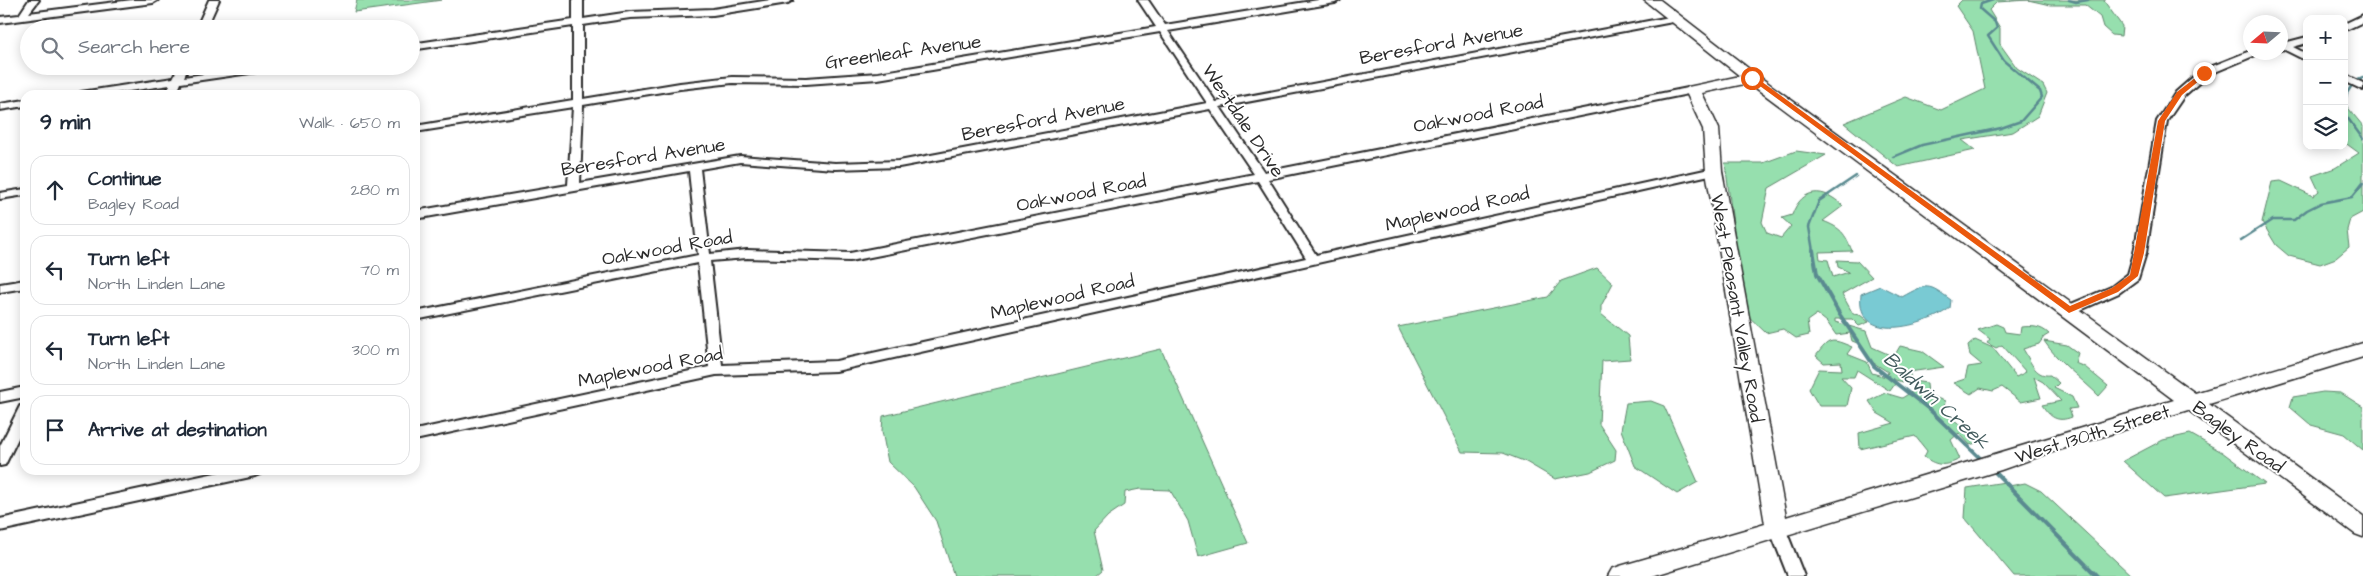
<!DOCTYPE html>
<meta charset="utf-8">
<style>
:root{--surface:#fff;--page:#f6f6f7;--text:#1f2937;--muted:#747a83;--line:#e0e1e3}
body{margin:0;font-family:"Architects Daughter",sans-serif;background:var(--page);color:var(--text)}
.controls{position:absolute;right:15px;top:15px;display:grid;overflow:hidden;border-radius:10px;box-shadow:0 2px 12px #0003}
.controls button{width:45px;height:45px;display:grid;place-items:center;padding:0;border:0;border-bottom:1px solid var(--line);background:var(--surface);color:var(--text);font:25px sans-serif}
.compass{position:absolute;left:2243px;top:15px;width:45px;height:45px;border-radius:50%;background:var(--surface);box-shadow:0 2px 12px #0003;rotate:251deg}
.stop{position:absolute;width:15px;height:15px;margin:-11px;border:4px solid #ea580c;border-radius:50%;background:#fff}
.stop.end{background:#ea580c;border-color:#fff;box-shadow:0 1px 5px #0008}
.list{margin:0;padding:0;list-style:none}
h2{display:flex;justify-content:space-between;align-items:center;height:65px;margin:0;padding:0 20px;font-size:21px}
h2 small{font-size:16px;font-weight:400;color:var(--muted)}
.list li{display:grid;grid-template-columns:32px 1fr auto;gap:15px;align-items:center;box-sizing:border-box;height:70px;margin:0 10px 10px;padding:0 10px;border:1px solid var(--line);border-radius:15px}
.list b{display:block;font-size:19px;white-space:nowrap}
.list p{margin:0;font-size:16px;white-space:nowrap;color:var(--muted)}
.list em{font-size:16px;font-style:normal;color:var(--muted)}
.icon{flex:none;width:28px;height:28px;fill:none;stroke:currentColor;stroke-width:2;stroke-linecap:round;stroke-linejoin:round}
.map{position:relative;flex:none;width:2363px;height:576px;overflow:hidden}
.search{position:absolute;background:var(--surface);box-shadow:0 2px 12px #0003;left:20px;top:20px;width:400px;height:55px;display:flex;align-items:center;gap:12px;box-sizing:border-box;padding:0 18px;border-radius:28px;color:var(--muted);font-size:19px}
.panel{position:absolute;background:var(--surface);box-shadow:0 2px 12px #0003;left:20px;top:90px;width:400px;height:385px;border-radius:15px}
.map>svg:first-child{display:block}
.green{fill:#96dfae;stroke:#60856c}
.water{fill:#79cad3;stroke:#5a8a90}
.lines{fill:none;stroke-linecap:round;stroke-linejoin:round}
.stream-far1{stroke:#5a8a90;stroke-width:2.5}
.stream{stroke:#5a8a90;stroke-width:4}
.street-casing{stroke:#2b2b2b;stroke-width:4}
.secondary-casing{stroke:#2b2b2b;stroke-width:3}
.street{fill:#fff;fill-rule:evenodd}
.secondary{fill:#fff;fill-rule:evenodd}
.route{fill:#ea580c}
.labels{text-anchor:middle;stroke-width:4;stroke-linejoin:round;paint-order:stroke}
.street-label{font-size:19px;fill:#2b2b2b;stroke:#fff}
.water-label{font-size:20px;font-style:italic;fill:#425b5d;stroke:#fff}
</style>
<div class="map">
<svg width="2363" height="576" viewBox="0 0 2363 576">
<rect width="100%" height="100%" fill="#fff"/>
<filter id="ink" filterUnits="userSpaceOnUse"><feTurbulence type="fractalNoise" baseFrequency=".02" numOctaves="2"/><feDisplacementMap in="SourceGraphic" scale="10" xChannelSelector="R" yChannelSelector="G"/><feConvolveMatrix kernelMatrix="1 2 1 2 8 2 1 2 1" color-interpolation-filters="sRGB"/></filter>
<g filter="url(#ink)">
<path class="green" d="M357,0h85l-88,12z
M1962,0h144l-2,1 18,25 -1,10 -9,-1 -9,-8 -3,-10 -15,-12h-35l-22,-5 -31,2 -8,8 11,18v16l17,24 26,17 4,8 -9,23 -25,16 -51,8 13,10 -77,17 -54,-44 62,-26 35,13 44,-21 -12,-58 -17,-25z
M2344,103l19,23v86l-13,7 -3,11 2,17 -13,11 -16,6 -31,-8 -13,-11 -14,-23 10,-40 9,-1 32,15 6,-5 -7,-15 23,-8 24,-15 -15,-11z
M1796,151l30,4 -57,33 -7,34 5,11 14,5 10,-12 -9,-8 10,-3c10,-28 32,-28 51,-9l-20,15c18,7 22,12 29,30l-33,1 1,7 8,1 5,17 16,-5 -11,-5 -1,-7 20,1 15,16 -30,17 11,20 7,1 9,7 -10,4 -7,-7h-17v3l31,9 6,16 18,8 -3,4 4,4 7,-2 -2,-8 4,-7 22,5 22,16 -35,5 3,9 15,2 1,12 17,6 -1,11 37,29 -11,4 -11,-12 -8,7 9,19c-14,7 -22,8 -36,-2l3,-6 -12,-15 -55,13 -1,-16 35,-10 -17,-10 -8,-12 16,-8 17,5 16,-10c-8,-6 -19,-6 -29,-10l6,6 -5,7 -33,-21 -3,7h-13l10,11 -4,18h-28l-10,-17 10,-20 23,1 -1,-8 -17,1 -8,-7c13,-18 15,-18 36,-9l-5,7 20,8 5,11 14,4 2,-5 -16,-10 -12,-18 -8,-3 -2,-8 -14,2 -9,-13 -10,-8 -10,7 2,14 -13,3 -13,-9 -17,4 -21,-20 -20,-150h38z
M1597,268l16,15 -12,23v8l27,22 2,23 -28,2 -3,63 17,26 -1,10 -25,12 -35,7 -29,-17 -23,-9 -41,-1 -64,-125 150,-30 13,-16z
M1996,324l7,3 2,5 15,2 1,-7c11,-1 20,-1 28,7l-5,3 -5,7 -16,5c7,10 11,28 27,26l9,8 -5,5 18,9 5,11 -8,1 3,8c-15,6 -22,0 -30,-12l19,-4 -18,-19 -9,-5 7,21 -20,4 -19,-15 -9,4 -13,-3 -9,6 -18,-11 12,-4 3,-12 14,-2 -12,-10 -2,-9 7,-6 18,8 23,29 10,-5 -24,-27 -6,3 -9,-5 3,-4 -12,-9z
M2044,341l23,4 11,8 -3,10 10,4 23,19 -9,10c-18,-18 -41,-34 -55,-55z
M1161,349l87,194 -50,14 -10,-36 -18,-31 -30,-1 -15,3 -1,13 -16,11 -14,15 9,39 -7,6h-142l-18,-55 -22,-34 -26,-25 -6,-31 1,-15z
M2323,392l18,1 22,14v43l-19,-16 -33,-9 -21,-18 3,-10z
M1651,401l13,5 34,76 -21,12 -42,-28 -14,-36 5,-27z
M2190,434l32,18 43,32 -101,14 -41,-37 40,-21z
M2005,482l4,4 16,-3 16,8 91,85h-118l-49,-58 2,-30z"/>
<path class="water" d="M1880,286l22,11c25,-14 26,-14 49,3l-1,8c-24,18 -95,38 -89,-14z"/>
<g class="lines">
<path class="stream-far1" d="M2069,0l7,2 12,-2
M2356,80l7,-3
M2344,105l3,-12 5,-8
M2344,113l19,26
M1893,157l29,-12 79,-17 20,-7 21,-24 -2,-6 -36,-30 -16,-25 9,-8 -2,-6 -15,-13 1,-5 12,-4
M2241,240l31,-20h22l13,-10 14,-7 31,-6 11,-14
M1813,251l-4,-24 10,-26 37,-25"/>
<path class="stream" d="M1813,250l4,24 23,41 34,51 56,44 52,50
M1992,469l105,107"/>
<g class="street-casing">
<path id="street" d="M29,0h10l-10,13 103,-13h26l-5,3 -153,20v-6l19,-2z
M209,0h10l-13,29h-10z
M573,0h10v19l47,-7 83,-3 57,-9h23l-5,3 -75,12 -83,3 -47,7v74l97,-16 52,-6 74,1 72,-5 278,-46 -18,-27h10l17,25 153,-25h22l-5,3 -167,28 48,71 459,-86 3,1v4l-458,86 44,65 429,-85 5,3 -5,3 -425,86 48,76 398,-87 6,3 -6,3 -878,197 -120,4 -301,65v-10l294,-63 -11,-104 -283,57v-8l283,-57 -9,-84 -274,48v-8l153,-26 5,-78 -158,25v-6l158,-26v-74l-162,24v-6l162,-24zM1160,32l47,71 -308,58 -64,2 -95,-7 -160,27 3,-78 97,-16 52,-6 74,1 72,-5zM1210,109l44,65 -404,79 -103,-3 -37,4 -10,-85 40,-7 95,7 64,-2zM1258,181l48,77 -470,103 -114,4 -12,-104 37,-3 103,3z
M2363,15v7l-19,9v-7z
M2307,37v6l-14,4 14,7v7l-24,-12 -3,1v-6z
M2250,51l13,1 -55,23 -24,21 -17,25 -21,132 -8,26 -19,14 -45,20h-10l-1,-3 1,-3 47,-20 17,-13 6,-21 23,-132 19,-29 24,-21z
M179,66h10l-5,11 71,-11h27l-5,3 -96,14 -5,12h-10l4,-10 -68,10h-26l5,-3 92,-14z
M2344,74l19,9v7l-19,-9z
M25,100v6l-25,4v-6z
M25,189v6l-25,4v-6z
M25,280v8l-25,4v-8z
M25,387v10l-25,5v-10z
M25,405v19l-20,41 -5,1v-20l20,-40z
M229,470h33l-2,4 -5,2 -255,55v-12z
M1777,522l5,2 3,4 19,48h-16l-19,-48 3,-4z"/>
</g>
<g class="secondary-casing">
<path id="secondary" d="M1644,0h16l97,75 438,318 168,-50v14l-154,47 154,112v21l-8,-3 -167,-124 -142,44 -45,16 -349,106h-44l4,-7 8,-3 145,-42 -59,-353 -3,-42 -18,-39 3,-3 52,-11zM1749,83l425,317 -388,117 -64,-346 -3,-42 -17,-36z"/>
</g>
<use href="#street" class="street"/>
<use href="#secondary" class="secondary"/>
</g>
</g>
<path class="route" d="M2204,71l2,4 -24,20 -17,26 -21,132 -6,23 -20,16 -49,21 -320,-235 5,-2 316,230 42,-18 18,-13 28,-154 19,-29z"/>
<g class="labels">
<g class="street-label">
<text transform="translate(1441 43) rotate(-10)" y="7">Beresford Avenue</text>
<text transform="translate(903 51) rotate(-8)" y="7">Greenleaf Avenue</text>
<text transform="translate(1478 113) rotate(-11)" y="7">Oakwood Road</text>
<text transform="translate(1043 118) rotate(-11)" y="7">Beresford Avenue</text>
<text transform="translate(1244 120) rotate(56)" y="7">Westdale Drive</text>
<text transform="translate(643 156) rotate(-9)" y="7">Beresford Avenue</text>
<text transform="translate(1081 192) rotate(-11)" y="7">Oakwood Road</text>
<text transform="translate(1457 208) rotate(-13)" y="7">Maplewood Road</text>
<text transform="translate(667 247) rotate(-10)" y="7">Oakwood Road</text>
<text transform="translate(1062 296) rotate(-13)" y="7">Maplewood Road</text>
<text transform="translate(1738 308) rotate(80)" y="7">West Pleasant Valley Road</text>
<text transform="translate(650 366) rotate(-11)" y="7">Maplewood Road</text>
<text transform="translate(2092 433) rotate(-17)" y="7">West 130th Street</text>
<text transform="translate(2239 436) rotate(36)" y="7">Bagley Road</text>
</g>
<g class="water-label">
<text transform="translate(1937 400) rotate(42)" y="7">Baldwin Creek</text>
</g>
</g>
</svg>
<div class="controls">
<button>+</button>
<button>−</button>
<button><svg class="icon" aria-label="layers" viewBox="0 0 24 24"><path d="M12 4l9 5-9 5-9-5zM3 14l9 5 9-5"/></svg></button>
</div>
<svg class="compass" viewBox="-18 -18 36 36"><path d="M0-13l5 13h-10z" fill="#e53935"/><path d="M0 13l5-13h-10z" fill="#747a83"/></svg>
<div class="stop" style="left:1752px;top:78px"></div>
<div class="stop end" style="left:2204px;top:73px"></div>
<div class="search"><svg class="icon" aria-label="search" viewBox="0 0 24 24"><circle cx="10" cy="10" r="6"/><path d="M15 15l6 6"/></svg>Search here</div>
<section class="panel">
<h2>9 min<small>Walk · 650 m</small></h2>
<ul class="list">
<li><svg class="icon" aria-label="ahead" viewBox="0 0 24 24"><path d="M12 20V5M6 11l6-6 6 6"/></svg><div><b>Continue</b><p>Bagley Road</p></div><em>280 m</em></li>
<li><svg class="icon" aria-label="left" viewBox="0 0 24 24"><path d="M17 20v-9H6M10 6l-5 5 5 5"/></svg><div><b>Turn left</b><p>North Linden Lane</p></div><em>70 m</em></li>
<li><svg class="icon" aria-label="left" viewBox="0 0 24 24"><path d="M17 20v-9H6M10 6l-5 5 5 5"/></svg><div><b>Turn left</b><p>North Linden Lane</p></div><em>300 m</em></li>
<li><svg class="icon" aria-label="arrive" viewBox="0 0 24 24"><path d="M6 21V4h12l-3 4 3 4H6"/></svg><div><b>Arrive at destination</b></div></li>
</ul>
</section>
</div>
